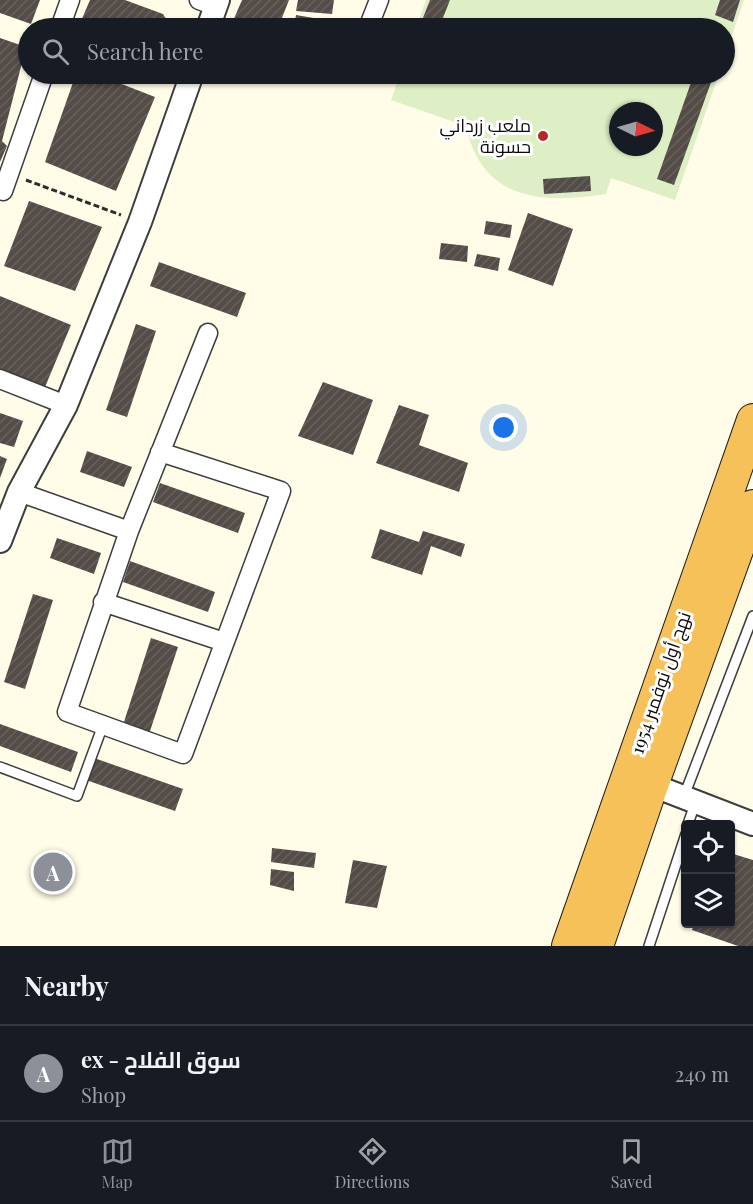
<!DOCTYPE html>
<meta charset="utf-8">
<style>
:root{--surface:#171b24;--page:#20242c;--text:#f1f3f6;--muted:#9ea1a6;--line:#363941;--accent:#8c9099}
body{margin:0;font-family:"Playfair Display",Cairo,serif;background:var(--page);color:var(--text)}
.controls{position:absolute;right:18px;bottom:18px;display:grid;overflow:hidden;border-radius:6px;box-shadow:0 2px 4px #0004}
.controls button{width:54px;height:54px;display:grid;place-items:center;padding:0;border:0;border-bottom:2px solid var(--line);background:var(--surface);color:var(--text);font:30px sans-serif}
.compass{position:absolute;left:609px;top:102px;width:54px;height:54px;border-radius:50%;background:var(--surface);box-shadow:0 2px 4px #0004;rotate:95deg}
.you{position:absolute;left:504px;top:428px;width:21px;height:21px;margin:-15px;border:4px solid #fff;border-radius:50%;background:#1a73e8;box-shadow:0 0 0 9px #1a73e833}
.badge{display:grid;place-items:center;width:39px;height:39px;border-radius:50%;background:var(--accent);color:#fff;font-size:20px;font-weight:700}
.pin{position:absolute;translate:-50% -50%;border:3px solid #fff;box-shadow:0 2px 6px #0006}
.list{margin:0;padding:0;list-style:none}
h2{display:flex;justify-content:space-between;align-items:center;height:78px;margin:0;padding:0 24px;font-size:26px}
h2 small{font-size:20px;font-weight:400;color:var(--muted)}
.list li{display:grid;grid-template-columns:39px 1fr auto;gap:18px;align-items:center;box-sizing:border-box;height:96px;padding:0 24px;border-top:2px solid var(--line)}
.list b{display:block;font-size:22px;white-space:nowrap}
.list p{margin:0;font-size:20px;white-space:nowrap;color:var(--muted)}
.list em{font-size:20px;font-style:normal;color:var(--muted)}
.icon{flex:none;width:33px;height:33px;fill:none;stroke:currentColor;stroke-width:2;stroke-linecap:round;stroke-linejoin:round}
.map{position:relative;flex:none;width:753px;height:946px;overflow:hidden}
.search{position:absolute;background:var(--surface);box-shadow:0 2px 4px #0004;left:18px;right:18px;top:18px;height:66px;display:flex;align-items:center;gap:15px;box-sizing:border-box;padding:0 21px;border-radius:33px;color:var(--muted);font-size:22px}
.sheet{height:174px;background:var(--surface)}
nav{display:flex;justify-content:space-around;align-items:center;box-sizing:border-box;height:84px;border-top:2px solid var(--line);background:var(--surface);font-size:16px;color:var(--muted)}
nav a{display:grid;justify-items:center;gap:3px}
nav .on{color:var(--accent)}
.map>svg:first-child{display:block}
.pitch{fill:#deefc5;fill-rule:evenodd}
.building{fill:url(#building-hatch)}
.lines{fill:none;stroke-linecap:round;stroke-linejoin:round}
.service-casing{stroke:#3d3d3d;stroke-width:12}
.minor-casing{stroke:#3d3d3d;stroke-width:21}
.tertiary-casing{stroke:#3d3d3d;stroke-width:26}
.trunk-casing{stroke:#1b1b1b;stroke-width:34}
.path{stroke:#2c2c2c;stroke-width:3;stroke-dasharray:6 3;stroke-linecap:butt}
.service{stroke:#fff;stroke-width:9}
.minor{stroke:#fff;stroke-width:18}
.tertiary{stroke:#fff;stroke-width:22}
.trunk{stroke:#f6c158;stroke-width:32}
.poi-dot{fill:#b82725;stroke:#fff;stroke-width:2}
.labels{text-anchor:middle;stroke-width:6;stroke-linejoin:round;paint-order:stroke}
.poi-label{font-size:18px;fill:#0a0a0a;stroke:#fff;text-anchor:end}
.street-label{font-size:18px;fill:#0a0a0a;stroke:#fff}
</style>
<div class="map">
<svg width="753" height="946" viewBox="0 0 753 946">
<defs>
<pattern id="building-hatch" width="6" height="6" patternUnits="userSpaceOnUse" patternTransform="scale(1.5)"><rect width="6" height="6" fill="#534c47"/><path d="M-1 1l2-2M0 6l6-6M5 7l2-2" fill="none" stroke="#67615d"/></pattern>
</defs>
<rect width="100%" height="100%" fill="#fffce8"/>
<path class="pitch" d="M426,0h318l-19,56 -1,-28h-308z
M400,74h319l-44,126 -64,-22 -5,16c-63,10 -124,7 -140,-68l-75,-26zM618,111h36v36h-36z"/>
<path class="building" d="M0,0h40l-9,24 -31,-11z
M90,0h35l38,14 5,8 -3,6h-68l-16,-7z
M242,0h47l-11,28h-48z
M298,0h36l-2,14 -36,-3z
M430,0h20l-11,28h-20z
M720,0h20l-7,22 -18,-7z
M296,15l35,6 -1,7h-36z
M0,38l26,9 -24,94 5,5 -7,16z
M76,74h20l59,23 -39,94 -71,-29z
M116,74h26l-3,8z
M408,74h15l-2,5z
M694,74h20l-40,111 -17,-6z
M590,176l1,15 -47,3 -1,-15z
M29,201l73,26 -27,64 -71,-25z
M528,213l45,16 -20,57 -45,-16z
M486,221l26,4 -2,13 -26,-4z
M441,243l27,3 -1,16 -28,-3z
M477,254l23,4 -2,13 -24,-5z
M159,262l87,31 -9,24 -87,-31z
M0,296l71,29 -26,62 -45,-17z
M136,324l20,7 -29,86 -21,-7z
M323,382l50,18 -20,55 -55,-19z
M399,405l30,10 -10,30 49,18 -9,29 -83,-29z
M0,413l23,8 -9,26 -14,-4z
M87,451l45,16 -8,20 -44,-15z
M0,456l7,3 -7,19z
M160,483l85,30 -7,20 -85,-31z
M380,529l39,13 4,-11 42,13 -4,13 -30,-11 -9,29 -51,-17z
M57,538l44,15 -7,21 -44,-16z
M130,561l85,31 -7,20 -85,-30z
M33,594l20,6 -28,89 -21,-7z
M151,638l27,9 -29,87 -26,-9z
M0,724l78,28 -7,20 -71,-26z
M94,758l89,31 -8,22 -89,-31z
M272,848l44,5 -2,15 -43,-6z
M730,853l23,7v86h-15l-46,-16 2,-6h36z
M353,860l34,6 -10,42 -32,-5z
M271,869l23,3v19l-24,-6z"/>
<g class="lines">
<g class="service-casing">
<path id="service" d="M0,767l77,29 26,-71
M684,796l69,-180
M688,824l8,-23
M649,946l37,-112"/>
</g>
<g class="minor-casing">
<path id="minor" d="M199,0l16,6
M60,28l10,-28
M368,28l11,-28
M0,190l3,1 41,-117
M0,379l66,26
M19,492l110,39 79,-198
M129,531l-62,181 116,42 98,-263 -121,-39
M103,602l121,40"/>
</g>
<g class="tertiary-casing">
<path id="tertiary" d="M208,28l10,-28
M0,541l19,-49 47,-87 74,-183 52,-148
M652,785l101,39"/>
</g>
<g class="trunk-casing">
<path id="trunk" d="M568,946l185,-526
M597,946l55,-161 101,-279"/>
</g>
<path class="path" d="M26,180l95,35"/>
<use href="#service" class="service"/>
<use href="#minor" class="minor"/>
<use href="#tertiary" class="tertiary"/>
<use href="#trunk" class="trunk"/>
</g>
<circle class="poi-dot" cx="543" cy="136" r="6"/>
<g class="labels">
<g class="poi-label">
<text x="531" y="132">ملعب زرداني<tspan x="531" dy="21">حسونة</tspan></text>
</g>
<g class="street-label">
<text transform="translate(661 683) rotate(-71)" y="6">نهج أول نوفمبر 1954</text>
</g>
</g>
</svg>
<div class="controls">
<button><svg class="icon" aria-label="locate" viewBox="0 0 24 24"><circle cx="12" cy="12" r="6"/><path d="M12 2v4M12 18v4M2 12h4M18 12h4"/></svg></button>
<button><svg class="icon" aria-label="layers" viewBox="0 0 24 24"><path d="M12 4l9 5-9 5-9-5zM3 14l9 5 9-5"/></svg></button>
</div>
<svg class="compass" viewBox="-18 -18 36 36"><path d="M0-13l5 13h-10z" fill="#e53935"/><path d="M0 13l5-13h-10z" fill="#9ea1a6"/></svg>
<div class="you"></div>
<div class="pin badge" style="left:53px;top:872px">A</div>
<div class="search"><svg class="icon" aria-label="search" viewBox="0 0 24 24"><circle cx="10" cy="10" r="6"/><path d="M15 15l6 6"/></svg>Search here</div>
</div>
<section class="sheet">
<h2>Nearby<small></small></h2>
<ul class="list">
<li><span class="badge">A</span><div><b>ex - سوق الفلاح</b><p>Shop</p></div><em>240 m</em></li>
</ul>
</section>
<nav>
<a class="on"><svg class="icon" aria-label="map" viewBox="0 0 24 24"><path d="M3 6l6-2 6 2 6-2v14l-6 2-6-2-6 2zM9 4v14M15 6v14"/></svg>Map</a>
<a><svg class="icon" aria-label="directions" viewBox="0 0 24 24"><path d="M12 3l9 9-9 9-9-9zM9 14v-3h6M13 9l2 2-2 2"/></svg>Directions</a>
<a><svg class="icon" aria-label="saved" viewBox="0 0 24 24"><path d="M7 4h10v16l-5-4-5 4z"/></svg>Saved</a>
</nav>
